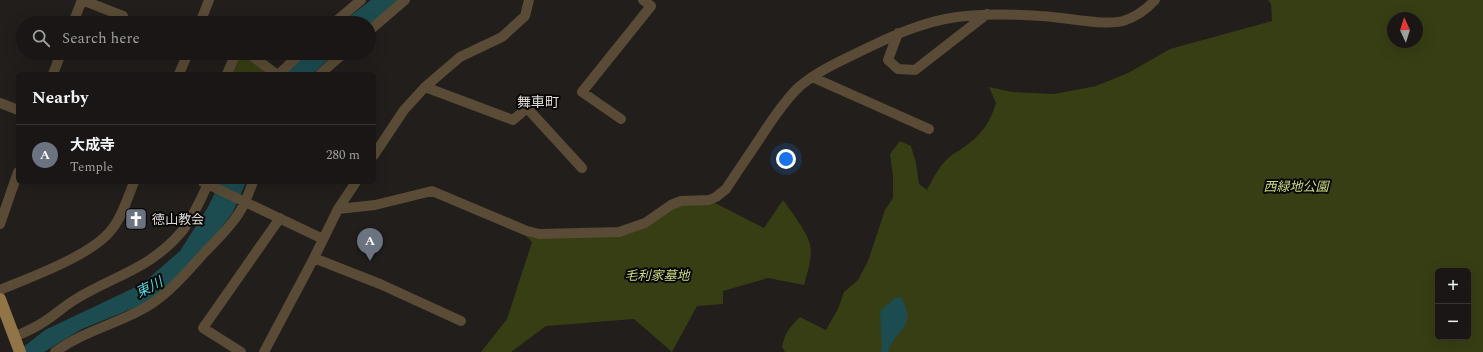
<!DOCTYPE html>
<meta charset="utf-8">
<style>
:root{--surface:#191615;--page:#221f1e;--text:#f1f3f6;--muted:#9f9fa0;--line:#373534;--accent:#7c3aed}
body{margin:0;font-family:Spectral,"Noto Sans JP",serif;background:var(--page);color:var(--text)}
.controls{position:absolute;right:12px;bottom:12px;display:grid;overflow:hidden;border-radius:6px;box-shadow:0 4px 16px #0002}
.controls button{width:36px;height:36px;display:grid;place-items:center;padding:0;border:0;border-bottom:1px solid var(--line);background:var(--surface);color:var(--text);font:20px sans-serif}
.compass{position:absolute;left:1387px;top:12px;width:36px;height:36px;border-radius:50%;background:var(--surface);box-shadow:0 4px 16px #0002;rotate:356deg}
.you{position:absolute;left:786px;top:159px;width:14px;height:14px;margin:-10px;border:3px solid #fff;border-radius:50%;background:#1a73e8;box-shadow:0 0 0 6px #1a73e833}
.badge{display:grid;place-items:center;width:26px;height:26px;border-radius:50%;background:var(--accent);color:#fff;font-size:13px;font-weight:700}
.pin{position:absolute;translate:-50% -33px;filter:drop-shadow(0 1px 2px #0008)}
.pin::after{content:'';position:absolute;top:21px;width:14px;height:12px;background:inherit;clip-path:polygon(0 0,100% 0,50% 100%)}
.list{margin:0;padding:0;list-style:none}
h2{display:flex;justify-content:space-between;align-items:center;height:52px;margin:0;padding:0 16px;font-size:17px}
h2 small{font-size:13px;font-weight:400;color:var(--muted)}
.list li{display:grid;grid-template-columns:26px 1fr auto;gap:12px;align-items:center;box-sizing:border-box;height:60px;padding:0 16px;border-top:1px solid var(--line)}
.list b{display:block;font-size:15px;white-space:nowrap}
.list p{margin:0;font-size:13px;white-space:nowrap;color:var(--muted)}
.list em{font-size:13px;font-style:normal;color:var(--muted)}
.icon{flex:none;width:22px;height:22px;fill:none;stroke:currentColor;stroke-width:2;stroke-linecap:round;stroke-linejoin:round}
.map{position:relative;flex:none;width:1483px;height:352px;overflow:hidden}
.search{position:absolute;background:var(--surface);box-shadow:0 4px 16px #0002;left:16px;top:16px;width:360px;height:44px;display:flex;align-items:center;gap:10px;box-sizing:border-box;padding:0 14px;border-radius:22px;color:var(--muted);font-size:15px}
.panel{position:absolute;background:var(--surface);box-shadow:0 4px 16px #0002;left:16px;top:72px;width:360px;height:112px;border-radius:6px}
.map>svg:first-child{display:block}
.green{fill:#373e14;fill-rule:evenodd}
.water{fill:#1c4c50}
.lines{fill:none;stroke-linecap:round;stroke-linejoin:round}
.minor{stroke:#594b35;stroke-width:10}
.major{stroke:#927547;stroke-width:12}
.labels{text-anchor:middle;stroke-width:4;stroke-linejoin:round;paint-order:stroke}
.park-label{font-size:13px;font-style:italic;fill:#c7d87f;stroke:#0a0908}
.poi-label{font-size:13px;fill:#dcdad8;stroke:#0a0908;text-anchor:start}
.neighbourhood-label{font-size:14px;fill:#ddd9d6;stroke:#0a0908}
.water-label{font-size:14px;font-style:italic;fill:#4ed4e0;stroke:#0a0908}
</style>
<div class="map">
<svg width="1483" height="352" viewBox="0 0 1483 352">
<rect width="100%" height="100%" fill="#211e1c"/>
<path class="green" d="M1268,0h215v352h-698l-3,-5c3,-15 8,-20 18,-30l26,13 12,-21 6,-17 14,-12 10,-19 17,-51 8,-12v-22l-3,-22 10,-13 11,5 5,17 3,21 8,6c6,-12 13,-26 25,-35 4,-3 10,-6 15,-10 15,-11 24,-24 29,-42l-7,-16 23,5 42,2 42,-8 32,-13 42,-24 102,-28 -1,-17zM1393,18h24v24h-24zM1438,271h30v66h-30z
M241,53h3l25,21h-38z
M783,200c8,11 25,33 27,45 3,11 -3,29 -6,40l-36,-7 -45,13v13l-26,2 -25,46 -38,-33 -88,7 -35,26h-30l26,-33 25,-77 -10,-10 102,3 59,-32 30,-1 51,26z"/>
<path class="water" d="M371,0h28l-30,25v-2h-28z
M307,53h29l-24,21h-28z
M220,182h26l-13,30 -41,54 -41,35 -69,28 -38,23h-27l28,-22 97,-46 38,-33 28,-44z
M901,297c17,33 -4,28 -13,55h-8l2,-3 -2,-38 15,-13z"/>
<g class="lines">
<path class="minor" d="M82,0l41,16
M73,23l9,-23
M200,23l9,-23
M334,23l27,-23
M369,31l36,-31
M898,33l-10,27 10,9 17,1 72,-56
M248,53l28,21
M53,74l8,-21
M179,74l9,-21
M227,74l9,-21
M279,74l22,-21
M320,74l24,-21
M812,77l117,52
M425,87l88,33 14,-12 55,60
M0,103l18,7
M621,119l-39,-27 69,-86 -8,-6
M374,155l30,-45 21,-23 35,-30 42,-20 23,-21 4,-16
M203,182l120,57
M338,209l37,-4 57,-14 95,40 13,3 79,-2 26,-9 26,-18 10,-4 28,-1 7,-3 10,-8c13,-20 27,-40 40,-60 10,-15 21,-31 34,-43 17,-14 36,-23 55,-32 33,-16 65,-32 102,-37 28,-4 56,-3 84,-1 22,1 62,10 82,5 13,-4 23,-11 32,-21
M0,224l18,-52
M314,258l66,26 81,37
M0,290c31,-13 93,-35 112,-61 10,-12 16,-32 22,-47
M14,337c9,-4 19,-8 28,-14 12,-7 22,-17 34,-24 40,-24 76,-31 107,-69 11,-14 18,-32 26,-48
M55,352c26,-19 54,-26 82,-40 28,-13 48,-38 68,-60 12,-12 25,-25 34,-39 6,-9 10,-21 14,-31
M241,352l-38,-24 77,-110
M264,352l50,-94 24,-49 18,-27"/>
<path class="major" d="M0,299l20,53"/>
</g>
<defs>
<g id="church-square" transform="scale(1.15)"><rect x="-9" y="-9" width="18" height="18" rx="4" fill="#6b7280" stroke="#0a0908"/><path d="M-1.2-6h2.4v3.5h3.3v2.4h-3.3V6h-2.4V-.1h-3.3v-2.4h3.3Z" fill="#fff"/></g>
</defs>
<g fill-rule="evenodd">
<use href="#church-square" x="136" y="219"/>
</g>
<g class="labels">
<g class="park-label">
<text x="1296" y="191">西緑地公園</text>
<text x="657" y="280">毛利家墓地</text>
</g>
<g class="poi-label">
<text x="152" y="224">徳山教会</text>
</g>
<g class="neighbourhood-label">
<text x="538" y="107">舞車町</text>
</g>
<g class="water-label">
<text transform="translate(149 287) rotate(-27)" y="5">東川</text>
</g>
</g>
</svg>
<div class="controls">
<button>+</button>
<button>−</button>
</div>
<svg class="compass" viewBox="-18 -18 36 36"><path d="M0-13l5 13h-10z" fill="#e53935"/><path d="M0 13l5-13h-10z" fill="#9f9fa0"/></svg>
<div class="you"></div>
<div class="pin badge" style="left:370px;top:261px;background:#6b7280">A</div>
<div class="search"><svg class="icon" aria-label="search" viewBox="0 0 24 24"><circle cx="10" cy="10" r="6"/><path d="M15 15l6 6"/></svg>Search here</div>
<section class="panel">
<h2>Nearby<small></small></h2>
<ul class="list">
<li><span class="badge" style="background:#6b7280">A</span><div><b>大成寺</b><p>Temple</p></div><em>280 m</em></li>
</ul>
</section>
</div>
